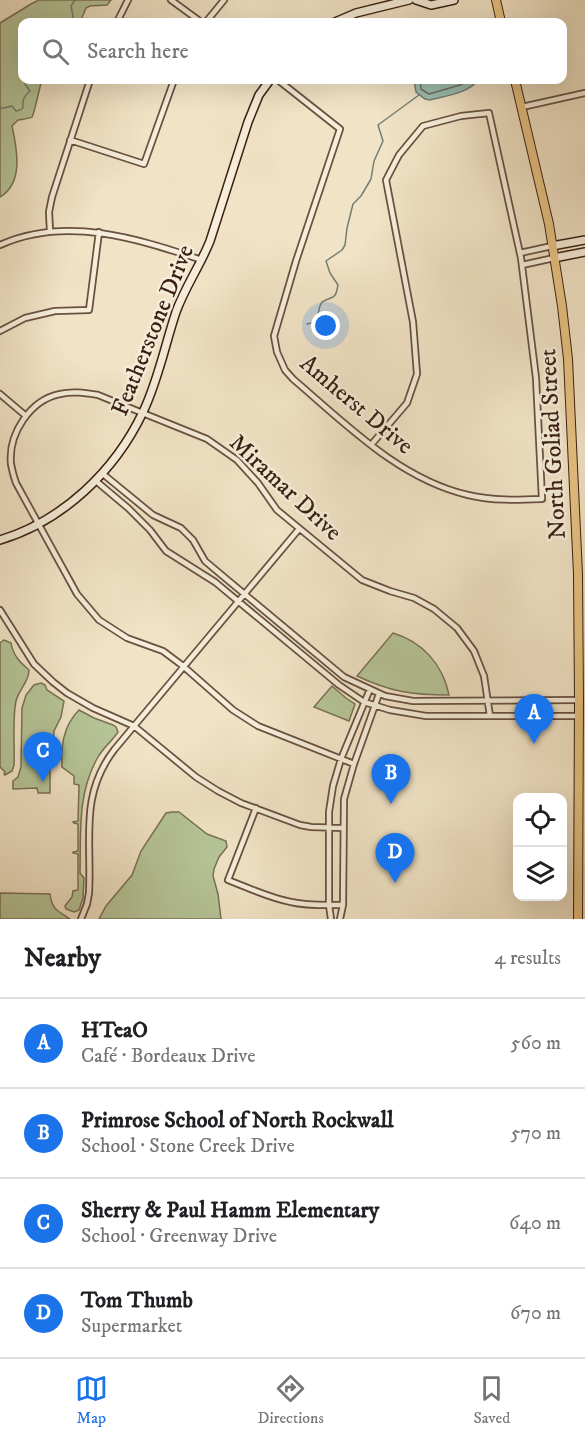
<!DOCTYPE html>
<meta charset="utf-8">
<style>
:root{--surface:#fff;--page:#f6f6f6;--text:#202124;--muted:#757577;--line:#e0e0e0;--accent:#1a73e8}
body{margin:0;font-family:"IM FELL DW Pica",serif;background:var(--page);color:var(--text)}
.controls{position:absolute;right:18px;bottom:18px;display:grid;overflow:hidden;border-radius:12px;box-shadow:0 6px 24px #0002}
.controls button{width:54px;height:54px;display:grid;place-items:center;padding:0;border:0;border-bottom:2px solid var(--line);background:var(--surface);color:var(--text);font:30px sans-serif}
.you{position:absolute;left:326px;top:326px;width:21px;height:21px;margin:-15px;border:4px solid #fff;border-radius:50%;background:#1a73e8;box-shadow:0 0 0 9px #1a73e833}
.badge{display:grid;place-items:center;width:39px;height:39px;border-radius:50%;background:var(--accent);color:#fff;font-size:20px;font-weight:700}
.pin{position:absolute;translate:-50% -50px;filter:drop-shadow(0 2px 3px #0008)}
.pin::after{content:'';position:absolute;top:32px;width:21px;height:18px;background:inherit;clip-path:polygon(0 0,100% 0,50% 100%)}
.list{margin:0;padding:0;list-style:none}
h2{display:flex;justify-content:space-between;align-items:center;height:78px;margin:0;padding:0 24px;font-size:26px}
h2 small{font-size:20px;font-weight:400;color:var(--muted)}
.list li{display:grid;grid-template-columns:39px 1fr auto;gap:18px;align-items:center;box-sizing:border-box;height:90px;padding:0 24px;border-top:2px solid var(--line)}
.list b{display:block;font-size:22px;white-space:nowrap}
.list p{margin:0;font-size:20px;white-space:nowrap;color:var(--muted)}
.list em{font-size:20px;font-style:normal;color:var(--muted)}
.icon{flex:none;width:33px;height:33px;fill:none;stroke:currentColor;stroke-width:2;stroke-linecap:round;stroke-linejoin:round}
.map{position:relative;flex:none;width:585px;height:919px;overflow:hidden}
.search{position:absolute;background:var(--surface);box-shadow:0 6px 24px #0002;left:18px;right:18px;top:18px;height:66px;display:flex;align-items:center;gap:15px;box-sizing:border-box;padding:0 21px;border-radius:12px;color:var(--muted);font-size:22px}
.sheet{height:438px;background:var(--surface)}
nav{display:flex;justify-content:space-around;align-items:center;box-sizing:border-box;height:84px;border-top:2px solid var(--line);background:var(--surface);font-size:16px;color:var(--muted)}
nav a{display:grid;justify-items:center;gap:3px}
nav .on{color:var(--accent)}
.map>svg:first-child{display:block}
.green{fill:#b6c598;stroke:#787256;stroke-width:1.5}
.water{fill:#9bbeb1;stroke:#747f72;stroke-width:1.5}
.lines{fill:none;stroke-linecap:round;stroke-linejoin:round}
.shore{stroke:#6a6f62;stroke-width:1.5}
.stream{stroke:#747f72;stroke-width:1.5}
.street-casing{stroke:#685140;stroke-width:8}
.secondary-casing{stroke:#3a2013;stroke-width:10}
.primary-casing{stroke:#3a2013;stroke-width:10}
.street{stroke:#f6edda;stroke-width:4.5}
.secondary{stroke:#f6edda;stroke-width:7}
.primary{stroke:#e8c283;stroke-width:8}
.labels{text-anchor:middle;stroke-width:5;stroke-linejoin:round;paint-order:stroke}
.street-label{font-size:24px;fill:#3a2013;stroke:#f6edda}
</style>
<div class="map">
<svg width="585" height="919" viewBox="0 0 585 919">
<rect width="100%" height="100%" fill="#f1e3c6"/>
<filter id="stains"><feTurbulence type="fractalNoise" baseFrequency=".00333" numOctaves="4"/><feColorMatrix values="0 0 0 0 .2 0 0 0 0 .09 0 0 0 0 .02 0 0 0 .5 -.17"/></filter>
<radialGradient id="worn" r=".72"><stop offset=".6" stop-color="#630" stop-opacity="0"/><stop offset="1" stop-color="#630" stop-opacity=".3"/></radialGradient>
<path class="green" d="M39,0h72l-4,5 -17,1 -4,2 -6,14h-58v58h20c-2,5 -8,35 -10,37 -3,2 -10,2 -14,3l-6,6c5,23 12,57 -12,71v-174l31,-19z
M393,633c30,9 50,32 56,62 -37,0 -58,-3 -92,-19z
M4,640l7,3c2,13 10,20 18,27 0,12 -10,19 -13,31 -4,20 -1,43 -2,64l-2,6 -7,4 -1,-1 1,-2 -5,-5v-124z
M41,683l4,2 2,5 17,11 -3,16 -7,14 -2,23h-2v39h-12l-1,-5 -24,1v-8l5,-4 3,-10 1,-59 4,-13 8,-10z
M332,686l14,12 9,6 -6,17 -35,-14z
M79,710l15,8 19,7 3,2 2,5c-6,9 -15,16 -20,25 -21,36 -17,77 -18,116l4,5 -1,20 -4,12 -5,2 -8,-3 -1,-3 7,-9 1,-6 5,-1v-36l-5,-1v-1l5,-1v-27l-4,-1 -1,-1 5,-1 1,-36 -5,-1v-8l-12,-9c-1,-21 1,-41 17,-57z
M172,812h7l28,22 19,7 1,6 -8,10 -5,12 -1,7 5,18 3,25h-122l7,-13 26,-31 9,-24 25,-38z
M0,893l50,1c2,16 8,17 20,25h-70z"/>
<path class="water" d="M414,80h64c-9,13 -33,16 -48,20l-5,-1 -9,-7z"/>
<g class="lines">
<path class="shore" d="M420,80l1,9 8,5 31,-9 10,-5"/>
<path class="stream" d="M72,22l1,-6 -2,-10 4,-6
M0,108h4l8,-2 4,5 4,-1 3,-2c-1,-8 1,-12 7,-17l-5,-7 -1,-4
M307,324c13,-3 9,-4 12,-14 0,-3 2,-6 3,-8 12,-7 13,-1 16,-17l-8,-12 -4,-12 16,-11 3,-5 2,-17 6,-24 8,-8 10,-17 3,-18 9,-20 -5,-16 41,-30"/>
<g class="street-casing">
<path id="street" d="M171,0l30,22
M117,22l11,-22
M206,22l18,-22
M278,80l62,49 -44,132 -22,75 3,16 8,18 8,9c53,45 106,100 175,116 25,6 49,5 74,4l-6,-121 -15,-120 -32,-145 -28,3 -38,10 -24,29 -13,25 27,142 4,52 -10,29 -36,42
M522,107l63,-14
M70,140l74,24 30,-84
M50,231l-1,-19 3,-15 38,-117
M0,245c66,-30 138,-6 202,15
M520,253l32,-7
M522,265l32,-7
M0,331l25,-13 30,-7 34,-1 10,-78
M0,394l26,22
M103,474l50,41 28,13 12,12 12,21 19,16 120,100 41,19 28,5 166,-1
M96,481l32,27 22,22 16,21 49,31 124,103 25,17 26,8 36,6h153
M0,610l34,54 19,18 14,11 26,15 41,18 62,51 22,14 23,12 59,22 11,2 32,1
M354,764l-96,-38 -25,-16 -50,-44 -20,-15 -36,-13 -28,-18 -22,-26 -61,-111c-2,-6 -4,-13 -5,-19 -3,-30 19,-64 49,-70 13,-3 25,-1 38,1l109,44 30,21 21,23 19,27 85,70 28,11 24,7 20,11 23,19 17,23 10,25 6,40
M256,808l-28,72c21,8 41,18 63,22 17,4 34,3 52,3
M81,919l6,-15 2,-11c3,-53 -10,-97 25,-143l185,-221
M331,919l-2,-14v-93l4,-26 8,-27 29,-70
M340,919l3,-14 1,-106 10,-35 25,-70"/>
</g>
<g class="secondary-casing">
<path id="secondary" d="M416,0l15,5 23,-5
M335,22l21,-9 53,-13
M552,246l33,-6
M554,258l31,-6
M0,540c63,-19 115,-69 143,-128 15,-31 22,-67 33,-100 9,-25 24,-46 34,-71l38,-119 11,-27 11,-15"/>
</g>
<g class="primary-casing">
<path id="primary" d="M496,0l5,22
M515,80l34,144 13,82 6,53 10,215 1,126 -1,219"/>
</g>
<use href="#street" class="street"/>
<use href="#secondary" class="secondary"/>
<use href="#primary" class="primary"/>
</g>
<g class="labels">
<g class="street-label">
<text transform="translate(152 330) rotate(-68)" y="8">Featherstone Drive</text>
<text transform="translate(357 404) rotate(40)" y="8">Amherst Drive</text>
<text transform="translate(552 444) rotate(-93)" y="8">North Goliad Street</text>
<text transform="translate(286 487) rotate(43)" y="8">Miramar Drive</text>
</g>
</g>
<rect width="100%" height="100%" filter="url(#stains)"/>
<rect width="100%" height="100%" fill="url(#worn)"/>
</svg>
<div class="controls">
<button><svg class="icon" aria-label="locate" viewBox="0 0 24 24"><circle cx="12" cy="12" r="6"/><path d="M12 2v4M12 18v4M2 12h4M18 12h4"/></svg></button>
<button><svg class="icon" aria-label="layers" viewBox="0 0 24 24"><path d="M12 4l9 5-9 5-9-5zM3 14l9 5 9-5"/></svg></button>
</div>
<div class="you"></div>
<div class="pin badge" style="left:534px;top:744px">A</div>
<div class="pin badge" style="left:391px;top:804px">B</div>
<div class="pin badge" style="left:43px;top:782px">C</div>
<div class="pin badge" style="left:395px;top:883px">D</div>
<div class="search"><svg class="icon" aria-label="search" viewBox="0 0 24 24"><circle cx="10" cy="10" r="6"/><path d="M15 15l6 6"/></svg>Search here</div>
</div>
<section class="sheet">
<h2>Nearby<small>4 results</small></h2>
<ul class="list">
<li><span class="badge">A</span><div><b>HTeaO</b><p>Café · Bordeaux Drive</p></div><em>560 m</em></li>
<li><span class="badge">B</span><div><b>Primrose School of North Rockwall</b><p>School · Stone Creek Drive</p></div><em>570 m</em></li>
<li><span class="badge">C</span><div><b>Sherry &amp; Paul Hamm Elementary</b><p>School · Greenway Drive</p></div><em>640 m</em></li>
<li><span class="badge">D</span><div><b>Tom Thumb</b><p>Supermarket</p></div><em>670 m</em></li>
</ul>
</section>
<nav>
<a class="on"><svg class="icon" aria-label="map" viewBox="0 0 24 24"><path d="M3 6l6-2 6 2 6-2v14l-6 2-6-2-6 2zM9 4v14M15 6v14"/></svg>Map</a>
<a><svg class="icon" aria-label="directions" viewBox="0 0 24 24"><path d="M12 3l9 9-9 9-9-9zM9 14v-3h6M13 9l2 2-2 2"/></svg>Directions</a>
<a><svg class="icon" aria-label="saved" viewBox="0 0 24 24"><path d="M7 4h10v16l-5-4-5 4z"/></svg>Saved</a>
</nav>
